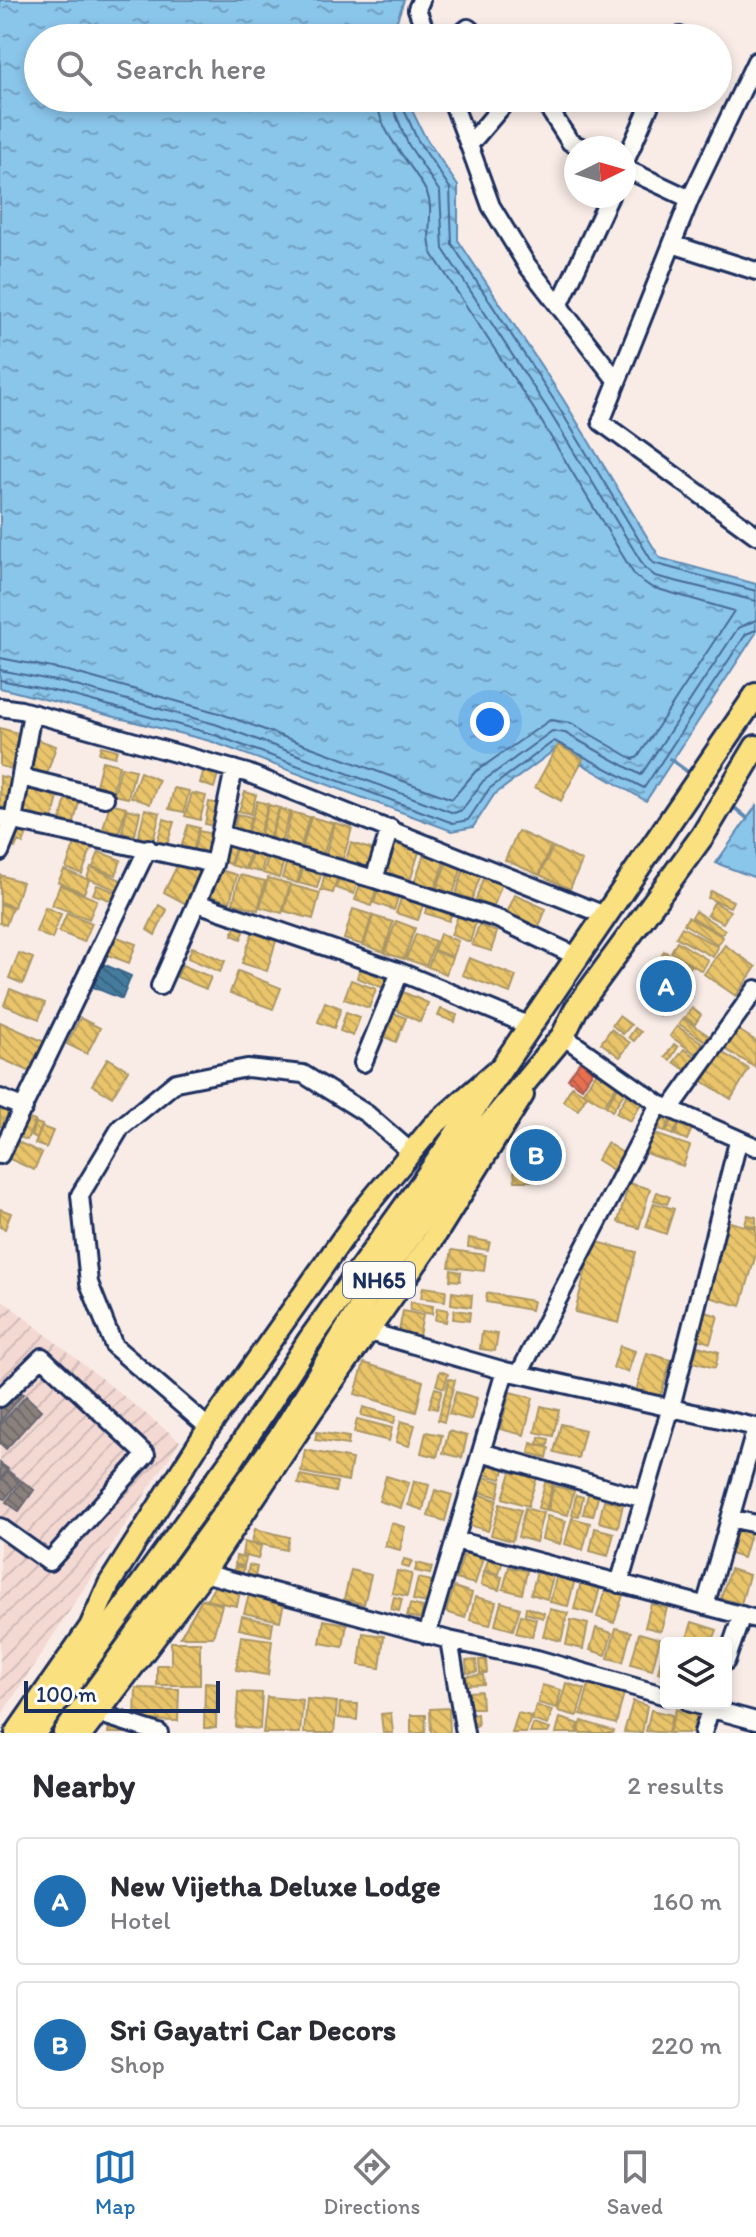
<!DOCTYPE html>
<style>
:root{--surface:#fff;--page:#f7f7f7;--text:#2b2b33;--muted:#7c7c81;--line:#e1e1e2;--accent:#1f6fb2}
body{margin:0;font-family:Itim,sans-serif;background:var(--page);color:var(--text)}
.controls{position:absolute;right:24px;bottom:24px;display:grid;overflow:hidden;border-radius:8px;box-shadow:0 4px 12px #0003}
.controls button{width:72px;height:72px;display:grid;place-items:center;padding:0;border:0;border-bottom:2px solid var(--line);background:var(--surface);color:var(--text);font:40px sans-serif}
.compass{position:absolute;left:564px;top:136px;width:72px;height:72px;border-radius:50%;background:var(--surface);box-shadow:0 4px 12px #0003;rotate:85deg}
.scale{position:absolute;left:24px;bottom:20px;width:196px;box-sizing:border-box;padding-left:8px;border:4px solid #1b2f5e;border-top:0;font-size:22px;line-height:28px;white-space:nowrap;color:#1b2f5e;-webkit-text-stroke:6px #fdfcf7;paint-order:stroke}
.you{position:absolute;left:490px;top:722px;width:28px;height:28px;margin:-20px;border:6px solid #fff;border-radius:50%;background:#1a73e8;box-shadow:0 0 0 12px #1a73e833}
.badge{display:grid;place-items:center;width:52px;height:52px;border-radius:50%;background:var(--accent);color:#fff;font-size:26px;font-weight:700}
.pin{position:absolute;translate:-50% -50%;border:4px solid #fff;box-shadow:0 2px 8px #0006}
.list{margin:0;padding:0;list-style:none}
h2{display:flex;justify-content:space-between;align-items:center;height:104px;margin:0;padding:0 32px;font-size:34px}
h2 small{font-size:26px;font-weight:400;color:var(--muted)}
.list li{display:grid;grid-template-columns:52px 1fr auto;gap:24px;align-items:center;box-sizing:border-box;height:128px;margin:0 16px 16px;padding:0 16px;border:2px solid var(--line);border-radius:8px}
.list b{display:block;font-size:30px;white-space:nowrap}
.list p{margin:0;font-size:26px;white-space:nowrap;color:var(--muted)}
.list em{font-size:26px;font-style:normal;color:var(--muted)}
.icon{flex:none;width:44px;height:44px;fill:none;stroke:currentColor;stroke-width:2;stroke-linecap:round;stroke-linejoin:round}
.map{position:relative;flex:none;width:756px;height:1733px;overflow:hidden}
.search{position:absolute;background:var(--surface);box-shadow:0 4px 12px #0003;left:24px;right:24px;top:24px;height:88px;display:flex;align-items:center;gap:20px;box-sizing:border-box;padding:0 28px;border-radius:44px;color:var(--muted);font-size:30px}
.sheet{height:392px;background:var(--surface)}
nav{display:flex;justify-content:space-around;align-items:center;box-sizing:border-box;height:112px;border-top:2px solid var(--line);background:var(--surface);font-size:22px;color:var(--muted)}
nav a{display:grid;justify-items:center;gap:4px}
nav .on{color:var(--accent)}
.map>svg:first-child{display:block}
.industrial{fill:url(#industrial-furrows)}
.water{fill:url(#water-ripples);stroke:#5e89b2;stroke-width:2}
.homes{fill:url(#homes-back-hatch);stroke:#ab9766;stroke-width:2}
.shops{fill:url(#shops-back-hatch);stroke:#aa5c55;stroke-width:2}
.public{fill:url(#public-back-hatch);stroke:#38648a;stroke-width:2}
.industry{fill:url(#industry-back-hatch);stroke:#696873;stroke-width:2}
.lines{fill:none;stroke-linecap:round;stroke-linejoin:round}
.shore{stroke:#476b96;stroke-width:2}
.stream{stroke:#5e89b2;stroke-width:4}
.minor-casing{stroke:#1b2f5e;stroke-width:22}
.major-casing{stroke:#1b2f5e;stroke-width:26}
.highway-casing{stroke:#1b2f5e;stroke-width:28}
.minor{stroke:#fdfcf7;stroke-width:16}
.major{stroke:#fbe080;stroke-width:20}
.highway{stroke:#fbe080;stroke-width:22}
.labels{text-anchor:middle;stroke-width:8;stroke-linejoin:round;paint-order:stroke}
.shield{fill:#fdfcf7;stroke:#5f6c8c;stroke-width:2}
.shield-label{font-size:22px;font-weight:bold;fill:#1b2f5e}
</style>
<div class="map">
<svg width="756" height="1733" viewBox="0 0 756 1733">
<defs>
<pattern id="industrial-furrows" width="10" height="10" patternUnits="userSpaceOnUse" patternTransform="scale(2)"><rect width="10" height="10" fill="#f4d9d3"/><path d="M-1 1l2-2M0 10L10 0M9 11l2-2" fill="none" stroke="#d1bbb8"/></pattern>
<pattern id="water-ripples" width="26" height="14" patternUnits="userSpaceOnUse" patternTransform="scale(2)"><rect width="26" height="14" fill="#8ac5ea"/><path d="M2 4q2-2 4 0t4 0M15 11q2-2 4 0t4 0" fill="none" stroke="#70a0c1"/></pattern>
<pattern id="homes-back-hatch" width="6" height="6" patternUnits="userSpaceOnUse" patternTransform="scale(2)"><rect width="6" height="6" fill="#e9c46a"/><path d="M-1 5l2 2M0 0l6 6M5-1l2 2" fill="none" stroke="#c7a95e"/></pattern>
<pattern id="shops-back-hatch" width="6" height="6" patternUnits="userSpaceOnUse" patternTransform="scale(2)"><rect width="6" height="6" fill="#e76f51"/><path d="M-1 5l2 2M0 0l6 6M5-1l2 2" fill="none" stroke="#ba5c46"/></pattern>
<pattern id="public-back-hatch" width="6" height="6" patternUnits="userSpaceOnUse" patternTransform="scale(2)"><rect width="6" height="6" fill="#457b9d"/><path d="M-1 5l2 2M0 0l6 6M5-1l2 2" fill="none" stroke="#396583"/></pattern>
<pattern id="industry-back-hatch" width="6" height="6" patternUnits="userSpaceOnUse" patternTransform="scale(2)"><rect width="6" height="6" fill="#8a817c"/><path d="M-1 5l2 2M0 0l6 6M5-1l2 2" fill="none" stroke="#706a69"/></pattern>
</defs>
<rect width="100%" height="100%" fill="#f9ece7"/>
<filter id="ink" filterUnits="userSpaceOnUse"><feTurbulence type="fractalNoise" baseFrequency=".0125" numOctaves="2"/><feDisplacementMap in="SourceGraphic" scale="16" xChannelSelector="R" yChannelSelector="G"/><feConvolveMatrix kernelMatrix="1 2 1 2 8 2 1 2 1" color-interpolation-filters="sRGB"/></filter>
<g filter="url(#ink)">
<path class="industrial" d="M0,1298l180,143 -179,275h-1z"/>
<path class="water" d="M0,0h404l-13,38h-353v60h368l18,37 34,51v54l105,159 97,159 96,26v49l-110,168 -90,-52 -62,46 -21,32 -21,4 -242,-90 -210,-53z
M756,806v72l-40,-15z"/>
<path class="homes" d="M0,728l21,6 -9,35 -12,-3z
M36,739l20,7 -11,34 -20,-7z
M558,745l25,14 -22,42 -26,-14z
M101,746l16,4 -2,7 -16,-4z
M102,761l17,4 -7,29 -17,-5z
M121,767l14,3 -7,28 -14,-3z
M204,769l14,5 -4,14 -14,-5z
M140,772l19,8 -9,24 -19,-7z
M0,776l15,4 -7,30 -8,-2z
M29,785l30,8 -7,28 -30,-7z
M174,788l15,3 -5,21 -15,-3z
M245,792l11,3 -5,19 -12,-3z
M192,793l14,3 -6,24 -15,-4z
M67,794l13,4 -8,32 -13,-4z
M257,801l11,3 -9,31 -11,-3z
M209,802l13,2 -5,23 -12,-3z
M110,803l16,4 -7,26 -16,-4z
M269,805l10,3 -10,31 -9,-3z
M280,808l10,4 -9,31 -11,-3z
M127,809l13,3 -5,23 -13,-3z
M145,809l15,4 -7,29 -15,-4z
M227,809l10,2 -5,20 -10,-2z
M292,812l17,5 -9,33 -17,-5z
M238,814l13,3 -5,19 -13,-4z
M311,817l22,6 -10,33 -21,-7z
M164,819l10,3 -7,23 -10,-3z
M335,823l17,5 -9,31 -17,-5z
M16,824l13,5 -6,15 -5,-3 -3,7 -7,-3z
M188,825l11,3 -6,23 -12,-3z
M199,831l13,3 -5,19 -13,-4z
M518,831l33,15 -12,29 -34,-15z
M78,835l16,6 -12,33 -16,-6z
M222,838l15,4 -7,22 -14,-5z
M238,842l14,4 -7,23 -14,-4z
M351,843l23,7 -5,20 -24,-7z
M392,843l27,9 -9,29 -27,-8z
M254,847l13,4 -6,21 -14,-3z
M553,847l29,14 -12,28 -30,-14z
M425,851l21,6 -11,31 -20,-7z
M99,852l22,8 -5,15 -23,-8z
M270,852l15,5 -6,21 -16,-5z
M181,858l26,14 -17,34 -26,-14z
M288,858l15,4 -6,21 -15,-5z
M448,858l15,6 -10,30 -16,-6z
M305,862l18,6 -6,20 -18,-5z
M465,865l17,6 -10,28 -16,-5z
M91,867l30,13 -4,10 -30,-12z
M326,868l13,4 -6,21 -12,-3z
M343,868l17,6 -6,20 -18,-6z
M217,869l20,6 -7,27 -20,-6z
M64,870l25,10 -5,13 -26,-11z
M485,873l18,6 -10,30 -18,-7z
M0,875l22,7 -8,25 -14,-5z
M240,875l25,6 -7,29 -25,-7z
M268,878l22,6 -8,29 -22,-6z
M362,879l16,5 -7,22 -16,-6z
M380,884l20,7 -6,19 -20,-7z
M60,885l37,15 -8,19 -37,-14z
M97,885l22,8 -4,9 -22,-8z
M291,885l29,8 -7,26 -29,-8z
M404,890l21,8 -7,22 -22,-7z
M711,891l22,10 -3,6 -22,-9z
M515,895l31,14 -8,20 -32,-14z
M714,902l16,9 -7,12 -16,-8z
M0,904l12,4 -6,17 -6,-2z
M159,905l8,5 -12,25 -8,-5z
M427,905l25,8 -3,8 -24,-8z
M45,907l16,7 -9,25 -16,-7z
M353,909l19,6 -9,30 -19,-6z
M695,911l30,19 -3,5 -30,-18z
M67,913l25,10 -8,19 -25,-10z
M373,916l20,6 -9,30 -20,-7z
M458,916l18,6 -6,20 -19,-7z
M688,917l35,20 -5,8 -34,-21z
M238,921l9,4 -6,14 -9,-4z
M396,921l19,7 -11,31 -19,-6z
M479,925l18,7 -6,19 -19,-6z
M682,927l36,20 -5,10 -37,-20z
M253,931l23,10 -9,30 -25,-8z
M416,934l19,7 -9,25 -20,-7z
M440,934l18,7 -6,16 -18,-7z
M112,935l24,9 -7,19 -24,-9z
M677,941l31,19 -6,11 -31,-19z
M725,945l31,22 -20,29 -32,-22z
M192,947l33,14 -5,11 -32,-14z
M434,951l18,7 -6,16 -18,-7z
M664,951l27,15 -3,6 -27,-15z
M19,953l14,5 -10,26 -14,-6z
M469,958l47,18 -6,17 -48,-18z
M361,963l28,8 -5,17 -27,-10z
M182,965l29,12 -5,12 -29,-12z
M238,971l43,17 -8,21 -43,-16z
M653,972l32,25 -6,8 -32,-25z
M351,980l25,9 -7,19 -25,-9z
M10,989l35,14 -6,16 -35,-14z
M403,992l25,11 -8,19 -25,-12z
M657,995l11,8 -9,12 -11,-8z
M325,1002l16,6 -7,20 -16,-6z
M692,1008l9,7 -6,9 -10,-7z
M441,1009l16,6 -2,7 -17,-6z
M385,1010l21,8 -10,24 -21,-9z
M346,1012l14,5 -7,19 -13,-5z
M619,1016l12,9 -8,9 -11,-9z
M80,1018l20,10 -13,26 -20,-10z
M683,1018l26,18 -4,5 -26,-17z
M0,1022l47,21 -14,30 -33,-15z
M677,1026l26,17 -7,11 -26,-18z
M635,1028l6,4 -7,9 -5,-4z
M611,1029l19,14 -10,14 -19,-14z
M737,1029l19,12 -1,26 -30,-18z
M674,1044l4,3 -8,13 -5,-3z
M684,1049l16,11 -9,14 -17,-12z
M717,1049l32,20 -18,30 -32,-20z
M108,1058l20,12 -16,27 -20,-12z
M600,1067l20,14 -16,24 -21,-13z
M620,1084l7,5 -15,22 -6,-5z
M572,1086l15,9 -9,15 -15,-9z
M630,1090l14,9 -14,22 -14,-8z
M0,1103l10,5 -8,19 -2,-1z
M662,1110l10,6 -8,16 -11,-6z
M24,1117l11,4 -8,19 -11,-4z
M674,1117l6,3 -7,15 -7,-3z
M681,1121l12,5 -6,14 -12,-5z
M36,1123l6,2 -5,14 -6,-3z
M42,1127l11,4 -7,17 -11,-4z
M652,1133l38,13 -7,20 -38,-13z
M11,1139l31,14 -8,17 -31,-14z
M607,1143l21,13 -10,17 -21,-13z
M530,1169v12h-15l-1,-11z
M543,1174l1,6 -12,1 -1,-6z
M629,1183l21,6 -11,39 -21,-6z
M657,1192l13,5 -3,7 -13,-4z
M654,1203l20,6 -8,25 -20,-7z
M0,1209l11,4 -6,16 -5,-2z
M748,1215l8,2v10l-11,-3z
M726,1221l30,8v25l-15,52 -36,-10z
M469,1238l21,4 -2,8 -20,-3z
M593,1241l43,11 -17,71 -44,-11z
M452,1250l34,5 -2,16 -35,-4z
M451,1270l10,2 -1,9 -10,-1z
M423,1287l23,3 -1,11 -24,-3z
M452,1292l20,3 -1,12 -20,-3z
M487,1293l46,8 -2,9 -45,-8z
M411,1302l22,4 -1,8 -22,-4z
M437,1308l11,2 -2,12 -11,-2z
M454,1310l16,2 -1,9 -16,-2z
M403,1311l20,4 -4,21 -20,-5z
M706,1312l12,4 -8,27 -12,-4z
M482,1332l16,2 -3,17 -15,-2z
M620,1346l15,5 -7,21 -15,-4z
M698,1346l21,6 -4,16 -22,-6z
M647,1353l24,7 -11,38 -24,-7z
M364,1363l59,18 -7,31 -61,-18z
M440,1371l8,3 -4,14 -8,-3z
M449,1379l6,1 -11,42 -6,-2z
M435,1388l7,2 -5,19 -8,-2z
M456,1392l21,6 -6,22 -22,-6z
M510,1392l23,6 -9,37 -24,-6z
M541,1406l18,4 -6,26 -18,-4z
M363,1407l33,9 -2,7 -33,-8z
M357,1419l35,9 -3,13 -35,-9z
M401,1421l14,4 -6,21 -13,-4z
M561,1424l24,6 -7,28 -24,-6z
M449,1431l18,5 -5,22 -19,-5z
M317,1432l32,5 -1,8 -33,-5z
M426,1432l16,3 -5,22 -16,-4z
M539,1437l10,2 -1,7 -10,-2z
M531,1443l18,5 -2,10 -18,-5z
M305,1450l47,9 -4,22 -47,-9z
M483,1460l22,7 -4,12 -22,-6z
M512,1469l25,8 -9,29 -25,-8z
M300,1475l37,7 -2,10 -37,-8z
M386,1476l23,7 -8,25 -22,-7z
M480,1476l21,6 -3,15 -22,-6z
M547,1476l7,2 -8,32 -8,-2z
M414,1481l15,4 -6,25 -15,-5z
M554,1486l20,5 -6,24 -20,-5z
M435,1490l17,5 -7,26 -17,-5z
M478,1494l19,6 -9,31 -19,-6z
M588,1494l10,3 -5,19 -10,-2z
M576,1495l7,2 -4,19 -7,-1z
M604,1500l19,4 -5,23 -19,-5z
M500,1504l21,6 -9,31 -21,-6z
M525,1508l18,5 -7,29 -18,-5z
M547,1516l19,5 -6,23 -18,-5z
M572,1518l18,5 -7,27 -18,-6z
M734,1521l18,6 -9,31 -18,-6z
M391,1523l14,4 -5,23 -15,-4z
M595,1528l19,5 -6,23 -18,-5z
M255,1529l34,8 -3,13 -34,-8z
M244,1542l17,4 -3,13 -16,-4z
M464,1553l19,5 -8,26 -19,-5z
M236,1556l10,2 -2,8 -9,-2z
M489,1556l14,4 -4,14 -14,-4z
M404,1559l8,2 -3,7 -7,-2z
M417,1563l15,4 -2,7 -15,-3z
M249,1565l8,2 -3,14 -8,-2z
M235,1566l9,2 -3,11 -9,-2z
M509,1567l18,4 -5,23 -19,-5z
M538,1568l16,4 -7,27 -16,-5z
M730,1569l19,6 -8,29 -20,-6z
M351,1570l20,5 -7,29 -20,-5z
M397,1571l15,3 -5,22 -15,-3z
M484,1572l18,5 -3,13 -18,-5z
M557,1574l18,5 -7,27 -18,-4z
M418,1578l14,3 -5,22 -14,-3z
M581,1582l19,5 -7,27 -19,-5z
M215,1586l25,5 -3,15 -31,-6z
M454,1587l18,6 -7,25 -19,-6z
M606,1589l17,6 -9,28 -17,-6z
M249,1595l35,8 -4,18 -36,-8z
M394,1597l8,2 -3,12 -8,-2z
M475,1597l21,5 -6,23 -20,-5z
M202,1599l20,6 -9,32h-33z
M501,1602l19,6 -7,22 -18,-5z
M410,1604l13,3 -2,12 -14,-3z
M651,1604l16,4 -6,23 -16,-4z
M526,1607l18,6 -1,5 -18,-5z
M550,1609l18,4 -7,28 -18,-5z
M521,1615l15,4 -4,18 -16,-4z
M242,1616l31,7 -2,13 -32,-7z
M324,1620l23,4 -4,23 -23,-4z
M571,1620l17,4 -5,25 -17,-4z
M692,1622l25,8 -5,13 -25,-5z
M596,1628l16,5 -6,22 -16,-5z
M616,1628l15,4 -8,30 -15,-4z
M363,1633l21,3 -4,32 -21,-3z
M639,1633l21,6 -8,31 -21,-6z
M241,1636l31,4 -4,35 -32,-5z
M171,1642h29v43h-43v-20h14z
M665,1642l3,1 -2,31 -8,-2z
M476,1660l1,12 -10,1 -1,-12z
M479,1660h7l1,13h-7z
M483,1675l1,9 -17,1 -1,-9z
M205,1682l12,1 -1,45h-12z
M566,1683l19,6 -8,27 -19,-5z
M589,1684l35,9 -8,31 -35,-10z
M542,1685l19,5 -4,18 -19,-5z
M136,1688l43,1 -1,32 -43,-1z
M481,1691l1,17h-13v-16z
M238,1692l24,1 -2,36 -24,-2z
M267,1697l36,3 -3,33h-37z
M307,1699l30,3 -3,31h-30z
M633,1701l14,5 -5,27 -18,-1z
M340,1703l18,1 -1,16 -18,-2z
M536,1705l16,6 -4,14 -16,-5z
M449,1708l1,25h-19l-1,-24z
M676,1709l21,5 -5,19h-23z
M651,1710l21,5 -4,18 -22,-2z
M391,1713l2,20h-10l-2,-19z
M518,1713l13,3 -5,17h-14z
M477,1714l1,12h-6l-1,-11z
M411,1715h15l-1,18h-14z
M560,1718l19,6 -3,9h-20z
M582,1721l32,10 -1,2h-35z
M533,1724l17,5 -2,4h-18z
M109,1725l28,8h-29z"/>
<path class="shops" d="M585,1054l13,9 -16,25 -14,-9z
M522,1144h27v17h-27z"/>
<path class="public" d="M103,964l28,12 -9,23 -29,-12z"/>
<path class="industry" d="M11,1384l12,10 -23,28v-24z
M26,1396l15,14 -35,39 -6,-6v-18z
M0,1463l8,6 -8,11z
M8,1471l12,9 -15,19 -5,-3v-15z
M22,1481l12,9 -15,21 -13,-9z"/>
<g class="lines">
<path class="shore" d="M389,98l19,46 32,48 3,57 104,159 98,160 10,8 101,25
M399,98l18,41 33,49 2,56 104,159 97,160 103,28
M0,658l68,13 151,42 233,86 23,-27 75,-52 21,3 62,36 5,-2 96,-146 -83,-24 -16,-11 -98,-162 -104,-159c-9,-19 2,-44 -6,-62 -15,-31 -49,-59 -50,-95
M0,670l65,13 150,41 239,89 8,-3 21,-29 69,-50 13,2 76,42 97,-147 18,-8
M0,680l63,13 149,41 241,89 15,-3 21,-31 65,-48 90,47 102,-154 10,-4"/>
<path class="stream" d="M670,759l22,16
M731,805l16,13"/>
<g class="minor-casing">
<path id="minor" d="M421,0l-4,9 11,29
M455,38l13,-10 12,10
M679,38l1,-2
M451,98l18,47
M509,98l-40,47 22,61 36,59 90,116
M542,98l28,44 13,6
M624,164l29,-66
M624,168l66,31 -89,223 155,113
M690,199l66,-138
M672,244l84,27
M559,306l51,-110
M0,707l21,3 226,63 360,143
M21,777l84,21
M0,818l214,46
M390,828l-16,51 124,40 80,38
M220,834l154,45
M0,852l13,-32 19,-107
M200,904l200,68 128,53
M160,986l54,-122 20,-95
M563,1036l96,68
M363,1063l37,-91
M0,1098l24,10
M670,1109l86,-120
M0,1155l148,-307
M369,1332l136,39 -78,264
M505,1371l14,3 140,-270 97,43
M519,1374l237,53
M0,1398l42,-41 104,98 -97,107 -49,-35
M209,1428l-95,-82 -25,-63 -9,-88 41,-68 55,-45 71,-14 56,6 64,40 44,38
M481,1452l163,47
M730,1518l26,6
M455,1540l301,79
M204,1573l245,67 16,93
M619,1584l52,-177 67,-265
M705,1606l51,-178
M449,1640l88,19 129,37
M726,1661l16,-46
M690,1703l66,18
M97,1713l62,20
M703,1733l9,-30"/>
</g>
<g class="major-casing">
<path id="major" d="M16,1733l74,-106 19,-43 95,-149 156,-221 73,-88 63,-55
M83,1733l121,-160 108,-162 120,-170 91,-146"/>
</g>
<g class="highway-casing">
<path id="highway" d="M34,1733l199,-275 76,-117 131,-183 316,-463
M65,1733l217,-299 83,-134 115,-164 83,-100 13,-27 127,-174 53,-88"/>
</g>
<use href="#minor" class="minor"/>
<use href="#major" class="major"/>
<use href="#highway" class="highway"/>
</g>
</g>
<g class="labels">
<rect class="shield" x="343" y="1262" width="72" height="36" rx="6"/>
<g class="shield-label">
<text x="379" y="1288">NH65</text>
</g>
</g>
</svg>
<div class="controls">
<button><svg class="icon" aria-label="layers" viewBox="0 0 24 24"><path d="M12 4l9 5-9 5-9-5zM3 14l9 5 9-5"/></svg></button>
</div>
<svg class="compass" viewBox="-18 -18 36 36"><path d="M0-13l5 13h-10z" fill="#e53935"/><path d="M0 13l5-13h-10z" fill="#7c7c81"/></svg>
<div class="scale">100 m</div>
<div class="you"></div>
<div class="pin badge" style="left:666px;top:986px">A</div>
<div class="pin badge" style="left:536px;top:1155px">B</div>
<div class="search"><svg class="icon" aria-label="search" viewBox="0 0 24 24"><circle cx="10" cy="10" r="6"/><path d="M15 15l6 6"/></svg>Search here</div>
</div>
<section class="sheet">
<h2>Nearby<small>2 results</small></h2>
<ul class="list">
<li><span class="badge">A</span><div><b>New Vijetha Deluxe Lodge</b><p>Hotel</p></div><em>160 m</em></li>
<li><span class="badge">B</span><div><b>Sri Gayatri Car Decors</b><p>Shop</p></div><em>220 m</em></li>
</ul>
</section>
<nav>
<a class="on"><svg class="icon" aria-label="map" viewBox="0 0 24 24"><path d="M3 6l6-2 6 2 6-2v14l-6 2-6-2-6 2zM9 4v14M15 6v14"/></svg>Map</a>
<a><svg class="icon" aria-label="directions" viewBox="0 0 24 24"><path d="M12 3l9 9-9 9-9-9zM9 14v-3h6M13 9l2 2-2 2"/></svg>Directions</a>
<a><svg class="icon" aria-label="saved" viewBox="0 0 24 24"><path d="M7 4h10v16l-5-4-5 4z"/></svg>Saved</a>
</nav>
